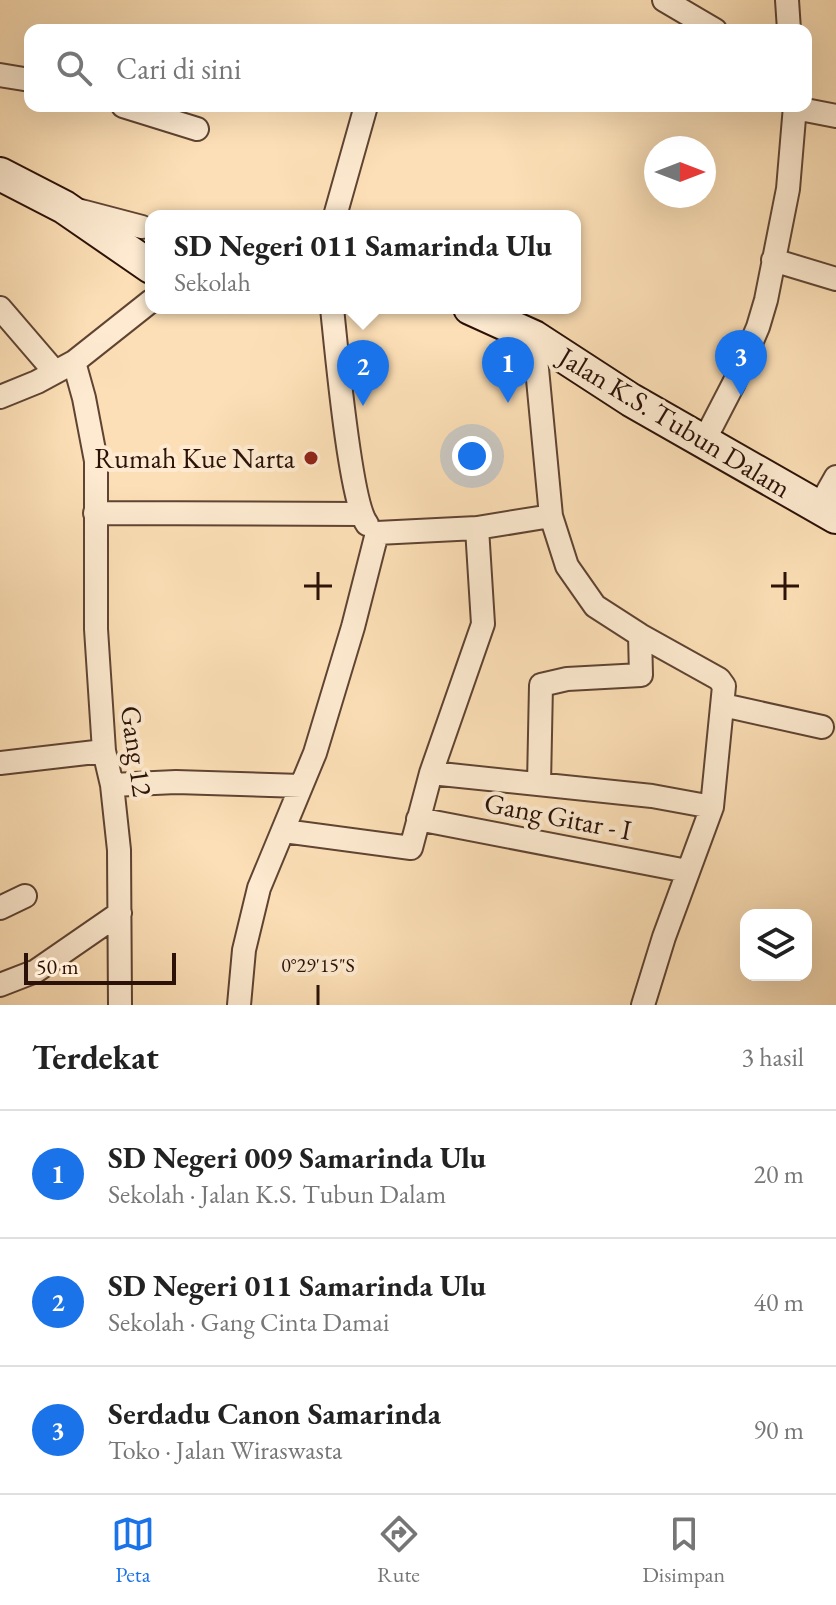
<!DOCTYPE html>
<html lang="id">
<meta charset="utf-8">
<style>
:root{--surface:#fff;--page:#f6f6f6;--text:#222;--muted:#767676;--line:#e0e0e0;--accent:#1a73e8}
body{margin:0;font-family:"EB Garamond",serif;background:var(--page);color:var(--text)}
.controls{position:absolute;right:24px;bottom:24px;display:grid;overflow:hidden;border-radius:16px;box-shadow:0 8px 32px #0002}
.controls button{width:72px;height:72px;display:grid;place-items:center;padding:0;border:0;border-bottom:2px solid var(--line);background:var(--surface);color:var(--text);font:40px sans-serif}
.compass{position:absolute;left:644px;top:136px;width:72px;height:72px;border-radius:50%;background:var(--surface);box-shadow:0 8px 32px #0002;rotate:90deg}
.scale{position:absolute;left:24px;bottom:20px;width:152px;box-sizing:border-box;padding-left:8px;border:4px solid #2b1107;border-top:0;font-size:22px;line-height:28px;white-space:nowrap;color:#2b1107;-webkit-text-stroke:6px #fdead0;paint-order:stroke}
.you{position:absolute;left:472px;top:456px;width:28px;height:28px;margin:-20px;border:6px solid #fff;border-radius:50%;background:#1a73e8;box-shadow:0 0 0 12px #1a73e833}
.badge{display:grid;place-items:center;width:52px;height:52px;border-radius:50%;background:var(--accent);color:#fff;font-size:26px;font-weight:700}
.pin{position:absolute;translate:-50% -66px;filter:drop-shadow(0 2px 4px #0008)}
.pin::after{content:'';position:absolute;top:42px;width:28px;height:24px;background:inherit;clip-path:polygon(0 0,100% 0,50% 100%)}
.popup{position:absolute;left:145px;top:210px;width:436px;height:104px;box-sizing:border-box;display:grid;place-content:center;border-radius:16px;background:var(--surface);filter:drop-shadow(0 2px 6px #0005);font-size:26px;white-space:nowrap;color:var(--muted)}
.popup b{font-size:30px;color:var(--text)}
.popup::after{content:'';position:absolute;left:50%;top:100%;margin-left:-16px;border:16px solid transparent;border-top-color:var(--surface)}
.list{margin:0;padding:0;list-style:none}
h2{display:flex;justify-content:space-between;align-items:center;height:104px;margin:0;padding:0 32px;font-size:34px}
h2 small{font-size:26px;font-weight:400;color:var(--muted)}
.list li{display:grid;grid-template-columns:52px 1fr auto;gap:24px;align-items:center;box-sizing:border-box;height:128px;padding:0 32px;border-top:2px solid var(--line)}
.list b{display:block;font-size:30px;white-space:nowrap}
.list p{margin:0;font-size:26px;white-space:nowrap;color:var(--muted)}
.list em{font-size:26px;font-style:normal;color:var(--muted)}
.icon{flex:none;width:44px;height:44px;fill:none;stroke:currentColor;stroke-width:2;stroke-linecap:round;stroke-linejoin:round}
.map{position:relative;flex:none;width:836px;height:1005px;overflow:hidden}
.search{position:absolute;background:var(--surface);box-shadow:0 8px 32px #0002;left:24px;right:24px;top:24px;height:88px;display:flex;align-items:center;gap:20px;box-sizing:border-box;padding:0 28px;border-radius:16px;color:var(--muted);font-size:30px}
.sheet{height:488px;background:var(--surface)}
nav{display:flex;justify-content:space-around;align-items:center;box-sizing:border-box;height:112px;border-top:2px solid var(--line);background:var(--surface);font-size:22px;color:var(--muted)}
nav a{display:grid;justify-items:center;gap:4px}
nav .on{color:var(--accent)}
.map>svg:first-child{display:block}
.lines{fill:none;stroke-linecap:round;stroke-linejoin:round}
.street-casing{stroke:#5f4433;stroke-width:26}
.secondary-casing{stroke:#2b1107;stroke-width:36}
.street{stroke:#fdead0;stroke-width:22}
.secondary{stroke:#fdead0;stroke-width:32}
.ticks{fill:none;stroke:#2b1107;stroke-width:3}
.poi-dot{fill:#8f2418;stroke:#fdead0;stroke-width:3}
.labels{text-anchor:middle;stroke-width:8;stroke-linejoin:round;paint-order:stroke}
.street-label{font-size:28px;fill:#2b1107;stroke:#fdead0}
.poi-label{font-size:28px;fill:#2b1107;stroke:#fdead0;text-anchor:end}
.ticks-label{font-size:20px;text-anchor:middle;fill:#2b1107;stroke:#fdead0;stroke-width:8;stroke-linejoin:round;paint-order:stroke}
</style>
<div class="map">
<svg width="836" height="1005" viewBox="0 0 836 1005">
<rect width="100%" height="100%" fill="#fcdfb6"/>
<filter id="stains"><feTurbulence type="fractalNoise" baseFrequency=".0025" numOctaves="4"/><feColorMatrix values="0 0 0 0 .2 0 0 0 0 .09 0 0 0 0 .02 0 0 0 .5 -.17"/></filter>
<radialGradient id="worn" r=".72"><stop offset=".6" stop-color="#630" stop-opacity="0"/><stop offset="1" stop-color="#630" stop-opacity=".3"/></radialGradient>
<g class="lines">
<g class="street-casing">
<path id="street" d="M664,0l51,30
M787,0l2,30
M0,75l30,5
M123,106l74,23
M795,108l41,8
M81,211l61,16
M335,216l31,-110
M773,260l63,19
M0,308l55,64
M332,308c4,37 18,194 35,216
M534,337l17,179 16,50 28,40 45,29 79,44 5,7 -12,121 -48,130 -21,68
M74,362l10,36 12,63v168l8,122 8,34 7,65 1,155
M0,397l37,-15 37,-20 77,-61
M704,441l30,-58 24,-56 8,-27 22,-111 7,-83
M819,507l17,-30
M95,513l266,1
M377,533l100,-5 74,-12
M723,705l99,22
M0,763l104,-12
M431,773l221,23 60,11
M539,784l2,-99 26,-6 74,-4 -1,-40
M112,785l64,-3 125,4
M418,819l269,52
M284,831l127,17 20,-75 52,-149 -6,-96
M0,908l25,-12
M0,985l36,-14 84,-58
M239,1005l5,-55 15,-62 56,-135 38,-126 24,-94"/>
</g>
<g class="secondary-casing">
<path id="secondary" d="M0,174l64,33 87,60
M470,308l64,29 97,63 205,117"/>
</g>
<use href="#street" class="street"/>
<use href="#secondary" class="secondary"/>
</g>
<path class="ticks" d="M318,572v28M785,572v28M304,586h28M771,586h28M318,985v20"/>
<circle class="poi-dot" cx="311" cy="458" r="8"/>
<g class="labels">
<g class="street-label">
<text transform="translate(675 422) rotate(31)" y="10">Jalan K.S. Tubun Dalam</text>
<text transform="translate(137 751) rotate(82)" y="10">Gang 12</text>
<text transform="translate(558 816) rotate(11)" y="10">Gang Gitar - I</text>
</g>
<g class="poi-label">
<text x="295" y="468">Rumah Kue Narta</text>
</g>
</g>
<g class="ticks-label">
<text x="318" y="972">0°29'15"S</text>
</g>
<rect width="100%" height="100%" filter="url(#stains)"/>
<rect width="100%" height="100%" fill="url(#worn)"/>
</svg>
<div class="controls">
<button><svg class="icon" aria-label="layers" viewBox="0 0 24 24"><path d="M12 4l9 5-9 5-9-5zM3 14l9 5 9-5"/></svg></button>
</div>
<svg class="compass" viewBox="-18 -18 36 36"><path d="M0-13l5 13h-10z" fill="#e53935"/><path d="M0 13l5-13h-10z" fill="#767676"/></svg>
<div class="scale">50 m</div>
<div class="you"></div>
<div class="pin badge" style="left:508px;top:403px">1</div>
<div class="pin badge" style="left:363px;top:406px">2</div>
<div class="popup"><b>SD Negeri 011 Samarinda Ulu</b>Sekolah</div>
<div class="pin badge" style="left:741px;top:396px">3</div>
<div class="search"><svg class="icon" aria-label="search" viewBox="0 0 24 24"><circle cx="10" cy="10" r="6"/><path d="M15 15l6 6"/></svg>Cari di sini</div>
</div>
<section class="sheet">
<h2>Terdekat<small>3 hasil</small></h2>
<ul class="list">
<li><span class="badge">1</span><div><b>SD Negeri 009 Samarinda Ulu</b><p>Sekolah · Jalan K.S. Tubun Dalam</p></div><em>20 m</em></li>
<li><span class="badge">2</span><div><b>SD Negeri 011 Samarinda Ulu</b><p>Sekolah · Gang Cinta Damai</p></div><em>40 m</em></li>
<li><span class="badge">3</span><div><b>Serdadu Canon Samarinda</b><p>Toko · Jalan Wiraswasta</p></div><em>90 m</em></li>
</ul>
</section>
<nav>
<a class="on"><svg class="icon" aria-label="map" viewBox="0 0 24 24"><path d="M3 6l6-2 6 2 6-2v14l-6 2-6-2-6 2zM9 4v14M15 6v14"/></svg>Peta</a>
<a><svg class="icon" aria-label="directions" viewBox="0 0 24 24"><path d="M12 3l9 9-9 9-9-9zM9 14v-3h6M13 9l2 2-2 2"/></svg>Rute</a>
<a><svg class="icon" aria-label="saved" viewBox="0 0 24 24"><path d="M7 4h10v16l-5-4-5 4z"/></svg>Disimpan</a>
</nav>
